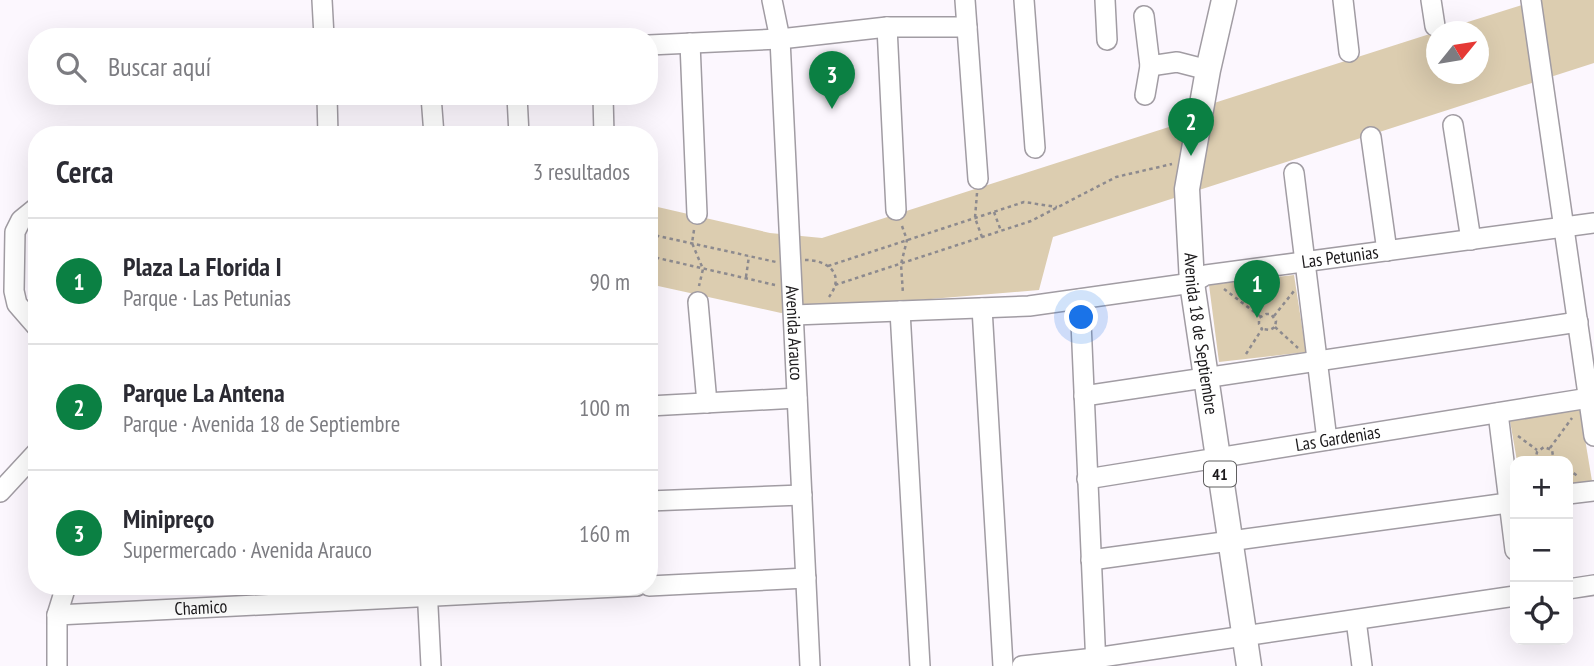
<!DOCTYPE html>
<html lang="es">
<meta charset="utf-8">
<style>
:root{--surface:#fff;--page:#f7f7f7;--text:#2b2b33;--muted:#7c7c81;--line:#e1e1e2;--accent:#0b8043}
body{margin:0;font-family:"PT Sans Narrow",sans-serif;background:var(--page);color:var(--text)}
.controls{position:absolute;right:21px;bottom:21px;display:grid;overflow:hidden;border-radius:14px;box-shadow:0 7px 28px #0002}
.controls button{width:63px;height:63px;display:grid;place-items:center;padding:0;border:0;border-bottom:2px solid var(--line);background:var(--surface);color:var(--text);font:35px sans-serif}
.compass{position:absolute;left:1426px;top:21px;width:63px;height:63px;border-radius:50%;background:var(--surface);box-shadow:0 7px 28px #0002;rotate:60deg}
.you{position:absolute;left:1082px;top:318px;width:24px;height:24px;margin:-18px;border:5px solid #fff;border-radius:50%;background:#1a73e8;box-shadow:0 0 0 10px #1a73e833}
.badge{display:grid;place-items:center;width:46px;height:46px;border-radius:50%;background:var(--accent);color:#fff;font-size:23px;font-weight:700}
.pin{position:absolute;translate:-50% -58px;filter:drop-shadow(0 2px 4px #0008)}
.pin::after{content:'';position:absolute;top:37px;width:24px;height:21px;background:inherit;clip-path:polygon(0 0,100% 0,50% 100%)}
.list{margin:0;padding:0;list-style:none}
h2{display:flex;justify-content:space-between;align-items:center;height:91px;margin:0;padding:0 28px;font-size:30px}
h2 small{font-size:23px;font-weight:400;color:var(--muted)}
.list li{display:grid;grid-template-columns:46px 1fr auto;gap:21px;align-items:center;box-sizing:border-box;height:126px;padding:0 28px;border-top:2px solid var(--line)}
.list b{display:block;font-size:26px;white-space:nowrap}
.list p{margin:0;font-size:23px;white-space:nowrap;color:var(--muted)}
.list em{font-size:23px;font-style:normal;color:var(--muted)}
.icon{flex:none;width:38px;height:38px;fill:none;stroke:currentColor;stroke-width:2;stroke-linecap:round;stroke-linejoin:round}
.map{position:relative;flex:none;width:1594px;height:666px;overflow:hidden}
.search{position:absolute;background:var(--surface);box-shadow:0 7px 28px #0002;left:28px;top:28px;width:630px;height:77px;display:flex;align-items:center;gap:18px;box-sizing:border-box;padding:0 24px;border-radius:28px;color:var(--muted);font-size:26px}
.panel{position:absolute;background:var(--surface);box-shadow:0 7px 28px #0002;left:28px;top:126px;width:630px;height:469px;border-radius:28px}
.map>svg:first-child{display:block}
.green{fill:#dccdb0}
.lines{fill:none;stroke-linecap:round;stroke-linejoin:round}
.minor-casing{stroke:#a19ca3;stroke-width:22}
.major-casing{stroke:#a19ca3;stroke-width:27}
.path{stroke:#8d8a8e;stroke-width:2.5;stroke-dasharray:3.5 3.5;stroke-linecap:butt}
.minor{stroke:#fff;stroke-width:19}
.major{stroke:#fff;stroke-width:24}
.labels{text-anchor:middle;stroke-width:7;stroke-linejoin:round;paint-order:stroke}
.shield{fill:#fff;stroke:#5f5e5f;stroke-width:2}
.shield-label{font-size:16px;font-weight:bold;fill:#1b191b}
.street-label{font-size:18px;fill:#1b191b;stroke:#fff}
</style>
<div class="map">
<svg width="1594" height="666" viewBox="0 0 1594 666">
<rect width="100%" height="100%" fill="#fcf7fe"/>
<path class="green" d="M1538,0h56v63l-541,174 -14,53 -217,18 -41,5 -132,-29v-79l121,28 52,5 350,-112 17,-15 247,-79v42h42v-42l-39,-1z
M1294,275l12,77 -87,10 -10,-77z
M1580,409l12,72 -24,3v-23h-51l-7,-40z"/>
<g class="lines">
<g class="minor-casing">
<g id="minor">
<path d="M322,0l2,37"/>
<path id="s1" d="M772,0l8,39 30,627"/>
<path d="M965,0l13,179"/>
<path d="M1024,0l11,148"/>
<path d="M1105,0l2,40"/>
<path d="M1343,0l6,52"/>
<path d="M1431,0l4,26"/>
<path d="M1531,0l63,436"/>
<path d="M1144,16l6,50 27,-4 31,8"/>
<path d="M887,27l9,183"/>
<path d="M690,43l7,171"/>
<path d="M649,45l131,-6 107,-12h80"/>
<path d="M1145,95l5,-29"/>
<path d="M327,96l1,39"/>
<path d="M431,96l3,39"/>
<path d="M517,96l2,39"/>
<path d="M603,96l1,39"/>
<path d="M1453,125l18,115"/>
<path d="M1371,137l16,114"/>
<path d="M1294,173l33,267"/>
<path d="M37,207l-16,13 -6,12 -1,59 3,13 20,23"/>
<path d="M1080,299l16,367"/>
<path d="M698,302l9,101"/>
<path d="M982,308l21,358"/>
<path d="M900,311l20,355"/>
<path id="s2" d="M794,315l235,-9 163,-23 14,-8 388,-52"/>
<path d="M1084,396l494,-74"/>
<path d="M649,406l148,-8"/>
<path d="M1498,413l17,137"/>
<path id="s3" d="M1087,479l502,-81"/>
<path d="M0,492l37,-40"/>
<path d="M1568,494l26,-3"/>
<path d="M649,501l153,-6"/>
<path d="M1091,560l424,-58"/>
<path d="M649,586l157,-8"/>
<path d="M427,587l4,79"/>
<path d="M1568,589l26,-4"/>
<path id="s4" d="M57,615l580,-29"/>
<path d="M1356,620l6,46"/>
<path d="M57,666v-51l9,-29"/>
<path d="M1022,666l73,-8 420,-62"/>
</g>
</g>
<g class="major-casing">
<g id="major">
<path id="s5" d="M1224,0l-16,70 -21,119 5,94 57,383"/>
</g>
</g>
<path class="path" d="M977,193l-2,25 7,19
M994,212l7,19
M902,226l5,14 -6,24 2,30
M694,230l-2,13 11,26 -4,17
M649,234l127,28
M649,256l126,29
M805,260c23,0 41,14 24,37
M828,266l196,-64 33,5
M746,277l3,-21
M835,285l196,-64 85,-44 56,-13
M1224,289l37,28
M1274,316l20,-25
M1275,327l23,21
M1246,354l16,-25 -3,-5v-6l7,-4h5l5,7 -1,6 -5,3 -8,-1
M1518,436l19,14
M1550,448l22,-30
M1538,461l-2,-4 1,-5 7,-5 8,3 1,6 -2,5
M1568,469l11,8"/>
<use href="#minor" class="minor"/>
<use href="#major" class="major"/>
</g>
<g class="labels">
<rect class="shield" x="1204" y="461.5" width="32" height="25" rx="5"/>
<g class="shield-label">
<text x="1220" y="480">41</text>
</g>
<g class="street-label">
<text dy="6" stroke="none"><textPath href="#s2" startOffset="551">Las Petunias</textPath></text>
<text dy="6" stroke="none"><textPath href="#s5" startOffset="338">Avenida 18 de Septiembre</textPath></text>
<text dy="6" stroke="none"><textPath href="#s1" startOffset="334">Avenida Arauco</textPath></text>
<text dy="6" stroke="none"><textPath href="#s3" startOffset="254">Las Gardenias</textPath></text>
<text dy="6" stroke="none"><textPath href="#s4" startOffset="144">Chamico</textPath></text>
</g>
</g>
</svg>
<div class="controls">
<button>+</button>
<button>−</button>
<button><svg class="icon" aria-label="locate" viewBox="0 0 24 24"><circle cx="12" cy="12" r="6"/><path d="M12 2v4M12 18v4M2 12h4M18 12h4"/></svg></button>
</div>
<svg class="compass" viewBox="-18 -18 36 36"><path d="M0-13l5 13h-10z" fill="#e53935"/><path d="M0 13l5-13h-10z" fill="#7c7c81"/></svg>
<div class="you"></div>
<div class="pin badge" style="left:1257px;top:318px">1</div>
<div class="pin badge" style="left:1191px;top:156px">2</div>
<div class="pin badge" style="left:832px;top:109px">3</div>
<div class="search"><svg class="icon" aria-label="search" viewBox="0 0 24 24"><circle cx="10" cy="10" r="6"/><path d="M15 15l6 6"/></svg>Buscar aquí</div>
<section class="panel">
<h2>Cerca<small>3 resultados</small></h2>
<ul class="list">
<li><span class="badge">1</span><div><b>Plaza La Florida I</b><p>Parque · Las Petunias</p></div><em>90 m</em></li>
<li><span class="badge">2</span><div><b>Parque La Antena</b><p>Parque · Avenida 18 de Septiembre</p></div><em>100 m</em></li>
<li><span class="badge">3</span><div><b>Minipreço</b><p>Supermercado · Avenida Arauco</p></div><em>160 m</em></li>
</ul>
</section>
</div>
